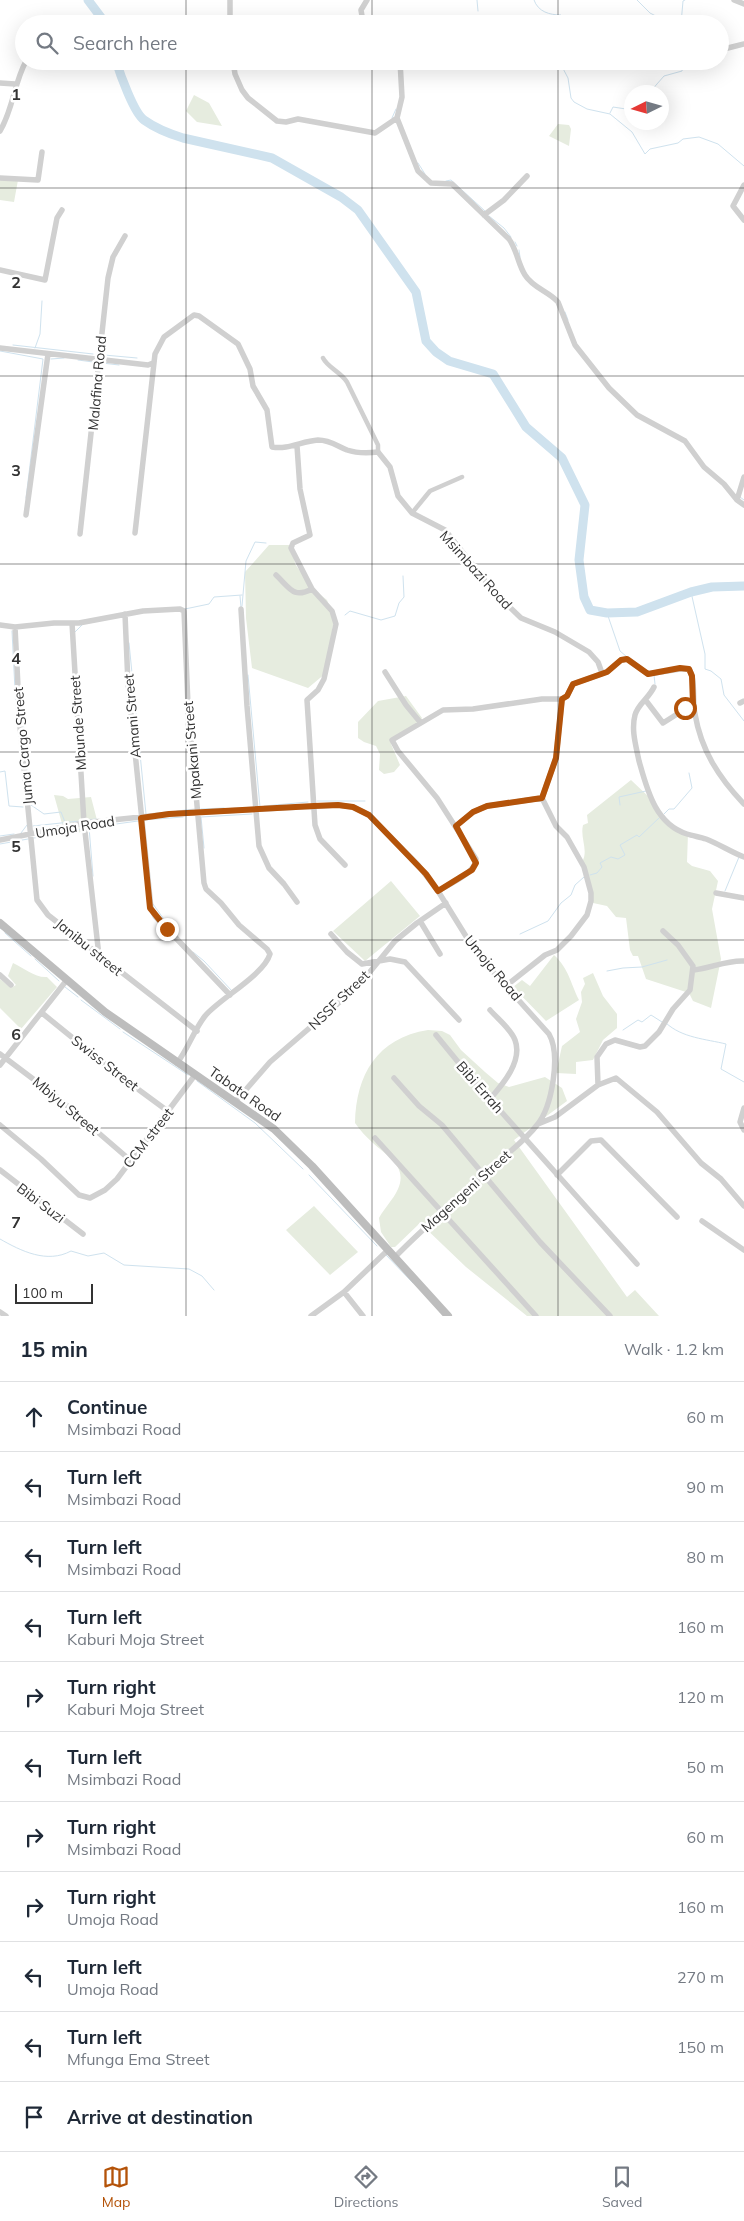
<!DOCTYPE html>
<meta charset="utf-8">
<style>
:root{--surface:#fff;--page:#f6f6f7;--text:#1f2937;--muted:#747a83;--line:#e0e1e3;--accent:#b45309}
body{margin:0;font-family:Mulish,sans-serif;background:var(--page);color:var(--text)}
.compass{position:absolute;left:624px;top:85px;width:45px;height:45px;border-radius:50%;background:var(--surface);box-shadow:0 5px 20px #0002;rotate:265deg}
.scale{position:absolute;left:15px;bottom:12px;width:78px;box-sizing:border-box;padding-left:5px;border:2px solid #333;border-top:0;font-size:14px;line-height:18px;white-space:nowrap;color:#333;-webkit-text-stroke:4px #fff;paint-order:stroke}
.stop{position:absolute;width:15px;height:15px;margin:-11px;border:4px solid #b45309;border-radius:50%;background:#fff}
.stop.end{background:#b45309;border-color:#fff;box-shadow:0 1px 5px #0008}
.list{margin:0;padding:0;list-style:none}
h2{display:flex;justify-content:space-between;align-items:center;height:65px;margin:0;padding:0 20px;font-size:21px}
h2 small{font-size:16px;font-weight:400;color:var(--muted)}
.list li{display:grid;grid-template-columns:32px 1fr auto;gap:15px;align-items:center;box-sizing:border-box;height:70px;padding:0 20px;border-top:1px solid var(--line)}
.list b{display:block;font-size:19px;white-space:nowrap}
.list p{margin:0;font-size:16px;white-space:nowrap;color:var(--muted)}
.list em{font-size:16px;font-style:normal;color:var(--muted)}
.icon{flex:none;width:28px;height:28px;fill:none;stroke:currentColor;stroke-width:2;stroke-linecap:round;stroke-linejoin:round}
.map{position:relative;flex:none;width:744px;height:1316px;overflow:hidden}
.search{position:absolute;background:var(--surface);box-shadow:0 5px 20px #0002;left:15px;right:15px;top:15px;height:55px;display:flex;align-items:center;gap:12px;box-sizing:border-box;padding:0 18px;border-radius:28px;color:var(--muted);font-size:19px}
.sheet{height:835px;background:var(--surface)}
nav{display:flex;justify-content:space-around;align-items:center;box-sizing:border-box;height:70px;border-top:1px solid var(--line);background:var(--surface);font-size:14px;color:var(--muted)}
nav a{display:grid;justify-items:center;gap:2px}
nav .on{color:var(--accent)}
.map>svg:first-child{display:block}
.green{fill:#e6ecdf}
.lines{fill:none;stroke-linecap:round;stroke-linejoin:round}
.stream{stroke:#cfe2ee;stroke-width:1}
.river{stroke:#cfe2ee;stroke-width:9}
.pedestrian{stroke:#d0d0d0;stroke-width:4.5}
.minor{stroke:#d0d0d0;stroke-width:5.5}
.secondary{stroke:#bdbdbd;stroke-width:8}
.route{stroke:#b45309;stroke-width:6}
.grid{fill:none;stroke:#333;stroke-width:1;stroke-opacity:0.55}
.labels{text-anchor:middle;stroke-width:5;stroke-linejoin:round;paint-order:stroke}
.street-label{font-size:14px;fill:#333;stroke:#fff}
.grid-label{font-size:16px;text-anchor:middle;font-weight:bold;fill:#333;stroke:#fff;stroke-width:5;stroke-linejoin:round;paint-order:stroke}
</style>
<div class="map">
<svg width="744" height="1316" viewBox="0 0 744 1316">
<rect width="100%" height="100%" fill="#fff"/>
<path class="green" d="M194,95l15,8 13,23 -25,-4 -11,-11z
M558,124l11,1 2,4 -2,17 -20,-10z
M0,179l18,1 -4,22 -14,-2z
M269,545h24l2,19 18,25 14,11 7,18 -8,55 -18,15 -56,-20 -6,-50 -1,-46z
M406,696l16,22 -4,6 -27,20 9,21 -6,7 -10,2 -5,-4 1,-16 -4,-8 -12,-4 -6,-4v-16l20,-21z
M631,780l19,18 16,24 22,11 -1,29 5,4 18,5 8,10 -6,28 9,50 -10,49 -18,-7 -4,-8 -43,-14 -8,-23h-5l-3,-6 -4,-32 -10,-1 -9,-11 -14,-3 -10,-43c5,-11 -3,-22 0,-35l5,-2 -1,-8z
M54,795l9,1 5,3 23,-2 7,27 -20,9 -14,-2z
M391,881l29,35 -55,45 -32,-30z
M554,955c15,14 16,27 25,45l-33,21 -33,-34 9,-7 8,6z
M13,963c11,5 22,15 34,14l10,10 -36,42 -21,-21v-29l11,9 5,-3 -8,-9z
M593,973l10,23 14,18v14l-14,12 -10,20 -17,2v12l-20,-1 6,-27 18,-14 -4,-13 6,-17 -1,-10 4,-8 -2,-6z
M428,1030l14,1 8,4 11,15 24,22 13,11 11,4 36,-10 17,11 5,13 -53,39 113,157 8,-7 24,26h-132l-61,-49 -46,-44 -25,24h-4l-10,-15 -2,-14c6,-11 14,-18 19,-29 10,-23 -11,-33 -25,-46 -7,-6 -13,-13 -18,-20 1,-48 22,-85 73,-93z
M314,1206l44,46 -28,23 -44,-45z"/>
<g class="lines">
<path class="stream" d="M477,0l1,11
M534,0c4,12 16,15 27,15l1,9
M637,0l13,13 21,11
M681,24l2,-23 2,-1
M559,61l9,17 3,20 3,4 13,7 23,5 22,18 13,22 5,-5 28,-6 5,-4 16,-2 19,7 26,22
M562,68l18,-7
M650,92l14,-16 18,-5 2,-10
M610,113l3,-6 13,2 6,-5
M392,118l4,-9
M418,163l7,11
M446,181l5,-1 34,31
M489,216l15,12 7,9
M515,242l2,4
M519,250l1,7
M565,312l3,8
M13,345l80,9
M35,348l5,-14 2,-33
M0,351l43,8 -17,139
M104,355l33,3
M51,359l13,-1
M78,360l15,2
M102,363l17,2
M740,497l4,3
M691,592l14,62v15l6,2 10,8 3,16 20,26
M240,596l1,11
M242,606l4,-45 9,-19 11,1
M185,609l24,-5 5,-7 28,-2
M607,613l13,38 7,6
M345,615l5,-4 31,9 14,-4 4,-13 5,-6 -1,-21
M12,631l4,78
M75,632l7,-7
M129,643l17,171
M248,675l12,132
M654,675l1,9
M21,691l7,93
M0,772l5,-1 4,35 14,1
M317,801h48
M31,805l13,9 17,-2 4,10
M620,805l-1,-8 27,-6
M264,806l44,-4
M201,809l23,-1
M177,811l18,-2
M664,814l5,-5h5l18,-21 -3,-15
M87,820l9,-1
M144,820l39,-3
M33,826l47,-5
M89,827l4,49
M87,828l51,-7
M21,833l6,-8
M0,836l14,-2
M34,838l47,-9
M0,844l28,-5
M204,848l-3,-31 51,-3
M590,875l7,-2 5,-6 -2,-4 11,-6 7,2 7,-4 -5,-10 17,-10 2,2 20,-19
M725,891l14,-34
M153,904l18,25
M0,928l1,1
M5,933l26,23
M520,934l28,-13 13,-18 10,-8 4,-10 9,-8
M193,952l11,9 28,30
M35,959l24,22
M607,971l16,-3 19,-1 25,-7
M65,987l13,10
M81,1000l39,29
M666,1023c16,15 40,16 60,21l-5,25 23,13
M623,1030l15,-10 4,2 9,-7 11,7
M123,1032l65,43
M197,1081l58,42 48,46
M309,1175l68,71
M0,1239c21,12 47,25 71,12l17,5 16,-3 20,12 65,4 13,7 12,14
M386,1255l27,28"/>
<path class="river" d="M88,0l18,24
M116,61c4,13 18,52 28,59 11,8 26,14 39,18l89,20 69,39 17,13 58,82 10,49 10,11 13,9 44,13 33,53 36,31 23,47 -6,55 5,37 6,13 17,3 30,-1 54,-20 21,-5 32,-1"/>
<path class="pedestrian" d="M323,358c5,10 18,14 24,24l31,63v7
M412,513l18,-22 32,-14"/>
<path class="minor" d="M367,0l-6,10 1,6 21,8
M734,0l10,4
M230,24v-24
M720,50l24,-6
M233,61l2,13 7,16 6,8 29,23 9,1 12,-3 77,14 22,-15 5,-21 -2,-36
M0,83l15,1
M397,118l21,53 13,12 21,1 57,55c8,11 9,25 16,36 8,13 23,16 33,27l17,43 34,43 28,27 48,26 19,26 20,17 13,16 7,5
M0,131c13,-21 14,-48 26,-70
M0,178l38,2 4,-28
M744,185l-11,21 11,14
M484,215l20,-15 23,-24
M0,270l45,10 12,-62 5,-8
M0,348l148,17 5,-2
M297,446l3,43 10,46 -17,8 -2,5 21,41 20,22 4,13 -12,55 -6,11 -11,10 8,125 5,14 25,26
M737,500l7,-23
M26,515l22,-161
M135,533l20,-179 9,-17 30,-22 5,1 39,28 12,25 3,17 14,24 5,37c16,3 30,-6 46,-7 12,0 19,6 29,10 9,3 22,3 31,2l12,15 8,29 14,17 33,17 49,62 27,26 34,14 34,20 9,10 4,11
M80,534l28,-256 5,-21 12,-21
M276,575c14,13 17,24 36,14
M241,609l6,97 12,140 10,22 15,16 13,18
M125,614l3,70 23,224 4,8 75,79
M72,623l12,200 15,133
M0,625l15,2 39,-4h25l64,-12 37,-2 4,2 4,94 16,178 2,6 15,14 18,22 28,24 3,5c-6,21 -51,45 -65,62 -11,14 -17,33 -28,47
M15,627l5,100 17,173 11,15 149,116
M385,672l21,33 14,17
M654,687c-5,11 -16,17 -19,28 -4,15 1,31 4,46 8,28 16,63 48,73 6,2 13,3 19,5 13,5 25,13 38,18
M647,702l16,21 30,-19
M740,703l4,-2
M542,798l14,-40 6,-59
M456,826l17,-14 14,-6 55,-8 14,28 11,11 17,30 7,26v8l-4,14 -16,21 -14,14 -12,5 -38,30
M0,840l84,-17 85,-9 169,-9 15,2 16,8 49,50 20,26 39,63 72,80c12,21 3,73 -12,91 -12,16 -30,28 -44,42 -33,30 -67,58 -98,90
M438,891c11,-7 38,-18 38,-32l-39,-61 -39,-47 -6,-11 51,-30 30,-1 69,-10h20l5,-3 6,-12 34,-12 14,-12 6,-1 21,15 32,-5h9c7,10 3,33 6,45 6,36 24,64 49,90
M716,893l28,5
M420,921l20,33
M331,934l16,18 15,12 28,-5 15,3 54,58
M694,970c17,-2 33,-10 50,-9
M0,975l11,10
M490,1010c8,9 21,19 25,30 8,21 -12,44 -25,59
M42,1013l74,60 53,39
M436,1035l36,44 165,185
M0,1054l57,43 73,63
M0,1065l66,-84
M394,1078l25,28 23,19 98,117 70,74
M598,1085l-1,-28 9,-13 9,-4 25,7 5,-1 14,-14 14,-23 17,-19 3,-24 -15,-21 -15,-14
M236,1101l34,-39 72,-62 27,-27 26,-32 22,-18 29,-20
M744,1108l-4,14 4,8
M538,1124l17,-7 43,-32 18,-7 41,34 44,51 20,16 23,27
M0,1125l41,34 38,36 11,3 15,-8 12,-11 78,-104
M375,1138l161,178
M0,1170l83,64
M557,1175l34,-34 10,-1 76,77
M702,1221l42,29
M344,1292l19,24
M0,1312l6,4
M311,1316l33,-24 44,-42"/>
<path class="secondary" d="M0,923l105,89 169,117 38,37 136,150"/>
</g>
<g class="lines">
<path class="route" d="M167,929l-17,-21 -9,-90 28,-4 145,-8 24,-1 15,2 16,8 57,59 12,17 34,-21 4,-7 -20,-37 17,-14 14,-6 55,-8 14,-40 6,-59 5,-3 6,-12 34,-12 14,-12 6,-1 21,15 32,-6 9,1 3,7 1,28 -8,4"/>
</g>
<path class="grid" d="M186,0v24M372,0v24M558,0v24M186,61v1255M372,61v1255M558,61v1255M0,188h744M0,376h744M0,564h744M0,752h744M0,940h744M0,1128h744"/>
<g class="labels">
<g class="street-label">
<text transform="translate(97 383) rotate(-85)" y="5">Malafina Road</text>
<text transform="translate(476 570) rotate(48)" y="5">Msimbazi Road</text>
<text transform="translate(132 716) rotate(-95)" y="5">Amani Street</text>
<text transform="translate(78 723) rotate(-94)" y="5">Mbunde Street</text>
<text transform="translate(23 746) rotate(-95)" y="5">Juma Cargo Street</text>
<text transform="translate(192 750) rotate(-95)" y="5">Mpakani Street</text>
<text transform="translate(75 827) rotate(-9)" y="5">Umoja Road</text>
<text transform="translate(89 947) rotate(39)" y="5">Janibu street</text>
<text transform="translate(493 968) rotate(50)" y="5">Umoja Road</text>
<text transform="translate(339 1000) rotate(-44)" y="5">NSSF Street</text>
<text transform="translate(105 1063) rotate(38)" y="5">Swiss Street</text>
<text transform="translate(480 1087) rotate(49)" y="5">Bibi Errah</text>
<text transform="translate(245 1094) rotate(35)" y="5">Tabata Road</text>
<text transform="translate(66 1106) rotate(40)" y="5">Mbiyu Street</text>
<text transform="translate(148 1138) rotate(-52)" y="5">CCM street</text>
<text transform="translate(466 1191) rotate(-42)" y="5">Magengeni Street</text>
<text transform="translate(41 1203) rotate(37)" y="5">Bibi Suzi</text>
</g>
</g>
<g class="grid-label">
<text x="16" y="100">1</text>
<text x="16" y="288">2</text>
<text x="16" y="476">3</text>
<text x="16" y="664">4</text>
<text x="16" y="852">5</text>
<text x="16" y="1040">6</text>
<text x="16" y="1228">7</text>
</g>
</svg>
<svg class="compass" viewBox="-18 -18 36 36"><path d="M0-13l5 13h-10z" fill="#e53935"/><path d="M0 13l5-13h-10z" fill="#747a83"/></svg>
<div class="scale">100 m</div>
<div class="stop" style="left:685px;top:708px"></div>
<div class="stop end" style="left:167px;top:929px"></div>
<div class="search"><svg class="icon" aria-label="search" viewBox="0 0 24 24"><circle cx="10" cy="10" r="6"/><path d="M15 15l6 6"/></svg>Search here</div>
</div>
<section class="sheet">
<h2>15 min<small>Walk · 1.2 km</small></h2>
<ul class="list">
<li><svg class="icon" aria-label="ahead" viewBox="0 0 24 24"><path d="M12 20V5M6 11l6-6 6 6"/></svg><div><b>Continue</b><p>Msimbazi Road</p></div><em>60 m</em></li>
<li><svg class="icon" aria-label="left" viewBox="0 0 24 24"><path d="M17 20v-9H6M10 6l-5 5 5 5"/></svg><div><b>Turn left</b><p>Msimbazi Road</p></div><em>90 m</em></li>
<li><svg class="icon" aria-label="left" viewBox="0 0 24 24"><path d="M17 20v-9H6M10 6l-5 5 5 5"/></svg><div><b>Turn left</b><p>Msimbazi Road</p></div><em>80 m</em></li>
<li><svg class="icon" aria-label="left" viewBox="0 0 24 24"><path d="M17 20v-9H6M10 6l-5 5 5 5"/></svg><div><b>Turn left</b><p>Kaburi Moja Street</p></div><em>160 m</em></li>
<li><svg class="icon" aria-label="right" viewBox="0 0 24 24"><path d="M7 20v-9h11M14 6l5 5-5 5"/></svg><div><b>Turn right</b><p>Kaburi Moja Street</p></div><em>120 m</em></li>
<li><svg class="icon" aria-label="left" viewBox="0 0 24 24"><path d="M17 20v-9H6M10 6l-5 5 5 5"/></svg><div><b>Turn left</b><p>Msimbazi Road</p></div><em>50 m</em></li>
<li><svg class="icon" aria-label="right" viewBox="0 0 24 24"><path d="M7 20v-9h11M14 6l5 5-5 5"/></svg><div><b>Turn right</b><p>Msimbazi Road</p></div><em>60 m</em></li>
<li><svg class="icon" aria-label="right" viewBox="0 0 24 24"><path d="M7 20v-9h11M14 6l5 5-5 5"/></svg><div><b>Turn right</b><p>Umoja Road</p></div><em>160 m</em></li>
<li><svg class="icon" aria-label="left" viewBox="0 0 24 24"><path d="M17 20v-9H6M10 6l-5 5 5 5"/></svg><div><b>Turn left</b><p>Umoja Road</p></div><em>270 m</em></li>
<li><svg class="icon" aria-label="left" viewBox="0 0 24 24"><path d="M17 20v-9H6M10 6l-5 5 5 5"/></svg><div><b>Turn left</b><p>Mfunga Ema Street</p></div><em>150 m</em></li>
<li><svg class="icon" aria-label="arrive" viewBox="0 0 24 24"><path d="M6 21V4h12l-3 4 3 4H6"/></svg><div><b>Arrive at destination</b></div></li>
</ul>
</section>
<nav>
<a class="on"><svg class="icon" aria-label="map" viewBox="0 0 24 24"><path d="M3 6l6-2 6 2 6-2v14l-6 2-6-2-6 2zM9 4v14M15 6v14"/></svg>Map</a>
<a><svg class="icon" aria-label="directions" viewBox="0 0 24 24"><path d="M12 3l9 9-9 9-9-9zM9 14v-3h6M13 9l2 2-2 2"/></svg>Directions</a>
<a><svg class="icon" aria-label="saved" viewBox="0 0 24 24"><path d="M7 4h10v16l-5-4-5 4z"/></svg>Saved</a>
</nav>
